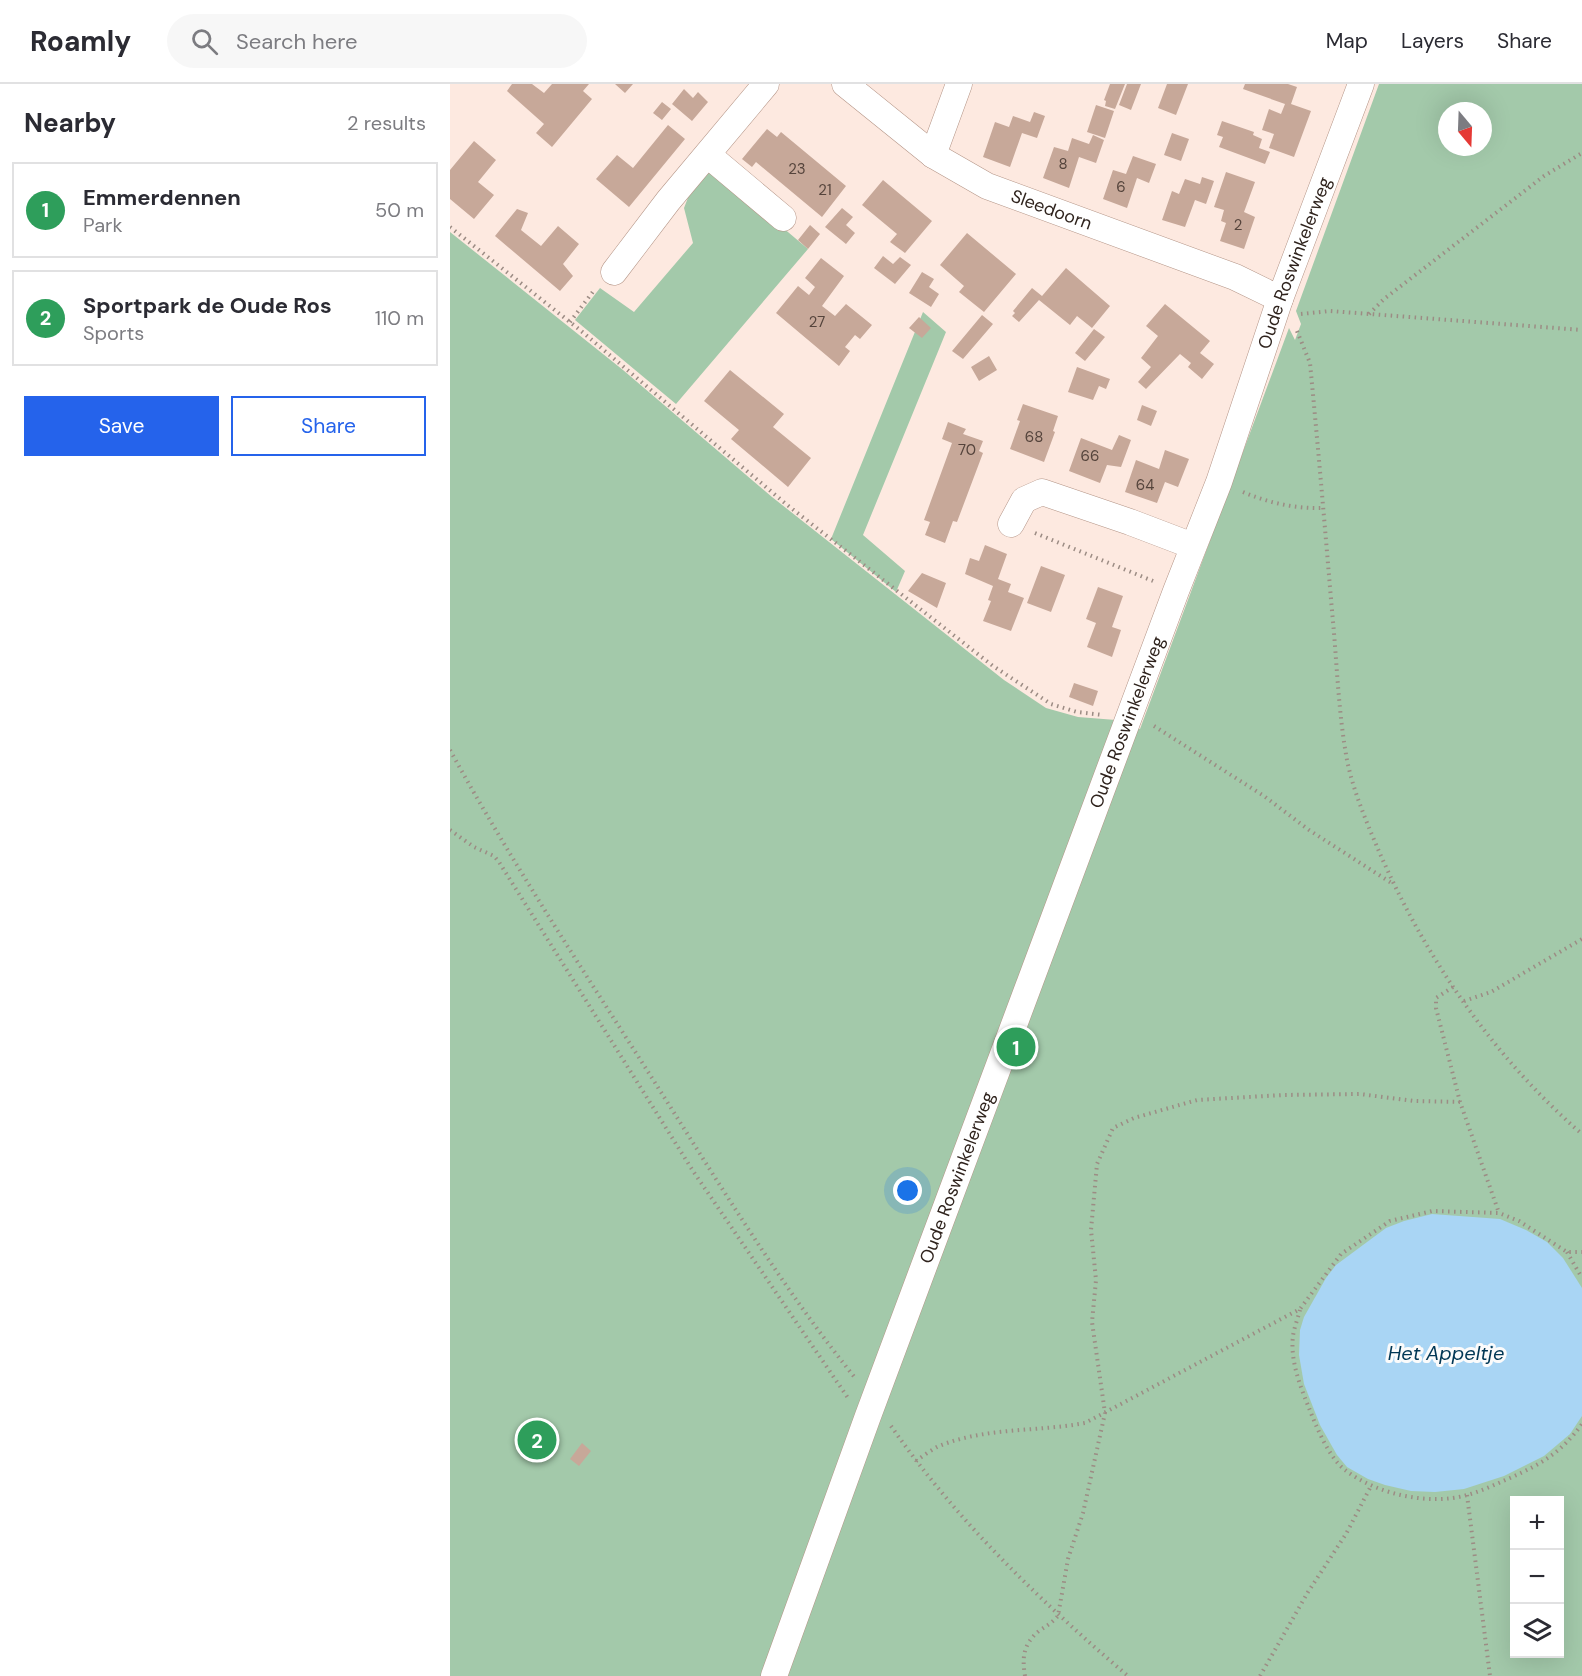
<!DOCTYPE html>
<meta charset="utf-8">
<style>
:root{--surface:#fff;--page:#f7f7f7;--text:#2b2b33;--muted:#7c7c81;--line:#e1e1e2;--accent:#2563eb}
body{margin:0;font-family:"DM Sans",sans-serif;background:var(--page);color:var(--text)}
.controls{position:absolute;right:18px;bottom:18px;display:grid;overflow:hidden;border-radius:0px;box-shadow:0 6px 24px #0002}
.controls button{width:54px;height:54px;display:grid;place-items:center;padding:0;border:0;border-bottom:2px solid var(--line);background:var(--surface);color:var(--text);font:30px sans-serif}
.compass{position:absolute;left:988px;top:18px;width:54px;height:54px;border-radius:50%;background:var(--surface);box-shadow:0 6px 24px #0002;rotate:161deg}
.you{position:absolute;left:458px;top:1107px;width:21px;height:21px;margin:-15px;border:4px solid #fff;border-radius:50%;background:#1a73e8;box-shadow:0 0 0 9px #1a73e833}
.badge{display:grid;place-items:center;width:39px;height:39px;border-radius:50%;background:var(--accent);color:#fff;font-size:20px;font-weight:700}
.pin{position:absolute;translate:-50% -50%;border:3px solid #fff;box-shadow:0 2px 6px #0006}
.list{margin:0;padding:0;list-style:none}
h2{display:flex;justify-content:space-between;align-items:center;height:78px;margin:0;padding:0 24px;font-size:26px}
h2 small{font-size:20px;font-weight:400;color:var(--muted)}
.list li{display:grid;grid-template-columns:39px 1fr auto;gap:18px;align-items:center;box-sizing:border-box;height:96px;margin:0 12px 12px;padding:0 12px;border:2px solid var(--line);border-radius:0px}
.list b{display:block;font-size:22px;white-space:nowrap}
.list p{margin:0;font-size:20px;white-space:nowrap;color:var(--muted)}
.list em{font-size:20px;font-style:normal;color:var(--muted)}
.actions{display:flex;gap:12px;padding:18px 24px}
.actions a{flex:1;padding:14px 0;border:2px solid var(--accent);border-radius:0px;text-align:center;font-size:21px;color:var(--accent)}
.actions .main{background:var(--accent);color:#fff}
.icon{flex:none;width:33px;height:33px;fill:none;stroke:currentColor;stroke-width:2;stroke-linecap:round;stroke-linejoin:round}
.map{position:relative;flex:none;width:1132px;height:1592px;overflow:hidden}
header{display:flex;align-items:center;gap:36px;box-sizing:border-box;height:84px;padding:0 30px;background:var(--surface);border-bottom:2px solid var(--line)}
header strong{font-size:28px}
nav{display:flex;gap:33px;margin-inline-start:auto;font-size:21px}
.search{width:420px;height:54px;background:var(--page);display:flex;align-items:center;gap:15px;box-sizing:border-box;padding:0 21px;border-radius:33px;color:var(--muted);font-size:22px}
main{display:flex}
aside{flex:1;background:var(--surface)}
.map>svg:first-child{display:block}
.green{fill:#a3c9aa;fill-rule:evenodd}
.water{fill:#a9d5f4}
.building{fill:#c7a899}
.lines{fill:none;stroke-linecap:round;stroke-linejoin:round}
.minor-casing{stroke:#b49587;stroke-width:27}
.path{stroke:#9c8c84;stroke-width:4;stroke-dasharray:1.5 4.5;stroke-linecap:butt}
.minor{stroke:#fff;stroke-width:26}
.labels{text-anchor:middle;stroke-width:6;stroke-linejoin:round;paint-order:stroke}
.number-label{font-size:15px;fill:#55443c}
.street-label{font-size:18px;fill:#2f231d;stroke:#fbfbfb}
.water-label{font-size:20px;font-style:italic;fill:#003755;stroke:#fbfbfb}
</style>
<header>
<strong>Roamly</strong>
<div class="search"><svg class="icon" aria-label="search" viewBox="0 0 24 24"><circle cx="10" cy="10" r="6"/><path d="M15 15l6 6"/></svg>Search here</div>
<nav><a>Map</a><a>Layers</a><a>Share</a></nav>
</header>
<main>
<aside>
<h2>Nearby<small>2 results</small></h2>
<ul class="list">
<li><span class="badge" style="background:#2e9e5b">1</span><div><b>Emmerdennen</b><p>Park</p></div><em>50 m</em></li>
<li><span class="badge" style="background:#2e9e5b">2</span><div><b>Sportpark de Oude Ros</b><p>Sports</p></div><em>110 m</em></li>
</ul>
<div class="actions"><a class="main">Save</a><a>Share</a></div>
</aside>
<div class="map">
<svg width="1132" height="1592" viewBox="0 0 1132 1592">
<rect width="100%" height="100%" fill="#fde9e0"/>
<path class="green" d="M929,0h203v1592h-1132v-1444l173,138 149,127 232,183 42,28 32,9 38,3 24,9 149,-401 6,12 6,-16 -5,-13zM997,27h36v36h-36zM1064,1416h46v154h-46z
M260,82l98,83 -132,155 -101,-84 25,-32 34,24 59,-69 -9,-35 7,-18z
M473,228l23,20 -83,203 42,36 -9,21 -65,-53z"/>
<path class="water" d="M982,1130l68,5 26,11 21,12 16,16 19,30v128l-12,18 -26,22 -40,20 -40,13 -29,3 -24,-1 -26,-6 -17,-6 -21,-12 -10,-12 -17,-30 -16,-41 -5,-29 1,-25 4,-13 22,-39 10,-13 50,-37 18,-7z"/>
<path class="building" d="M62,0h20l12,9 8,-9h37l-6,7 9,8 -40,48 -16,-14 8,-9 -37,-33z
M165,0h18l-8,9z
M660,0h15l-10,25 -10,-3 1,-5 -2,-1z
M677,0h14l-10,26 -12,-5z
M717,0h21l-12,31 -18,-7z
M795,0h43l9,3 -6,17 20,7 -17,46 -25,-9 5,-14 -12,-4 7,-21 12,5 4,-10 -42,-15z
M234,5l9,9 5,-6 10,10 -16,19 -20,-17z
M212,18l9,7 -9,11 -9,-7z
M646,21l18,6 -9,27 -18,-6z
M584,28l11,4 -8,22 -15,-5 -12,34 -27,-10 12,-35 14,5 4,-11 17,6z
M772,37l32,11 -1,3 9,4 -3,9 11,4 -5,12 -46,-17 4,-10 -6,-2z
M218,41l17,14 -56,68 -33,-28 21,-24 16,13z
M317,45l10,8 4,-5 65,54 -24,31 -66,-55 -4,5 -10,-8z
M722,49l17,6 -8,22 -17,-6z
M643,51l11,5 -8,23 -17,-6 -10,31 -26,-10 11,-31 14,4 4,-13 17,6z
M24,57l22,19 -18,22 16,13 -20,24 -24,-20v-29z
M683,72l23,8 -7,19 -12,-5 -10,30 -24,-9 10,-29 13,4z
M776,88l29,10 -11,30 11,5 -11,32 -24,-8 6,-18 -5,-2 3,-11 -10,-3z
M752,93l12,4 -8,23 -11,-4 -10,27 -23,-7 10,-29 7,3 6,-15 15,5z
M433,96l49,41 -27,32 -15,-11 7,-8 -35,-29z
M392,124l11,9 -7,8 9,8 -9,11 -21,-17z
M67,125l11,4 -7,17 20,16 17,-20 21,18 -16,20 10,12 -13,15 -65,-55z
M360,141l10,9 -12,15 -10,-9z
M517,149l49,41 -32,38 -25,-20 5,-6 -24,-21z
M433,172l10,8 7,-7 11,8 -16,19 -21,-16z
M371,174l23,18 -22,30 13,10 11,-12 26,21 -12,14 -5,-4 -10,12 5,4 -11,15 -63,-53 22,-27 11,9 6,-8 -10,-9z
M616,184l44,38 -18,22 -15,-12 -7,9 -31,-25 -20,22 -7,-6 3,-3 -2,-2 19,-23 10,8z
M472,188l12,7 -5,8 10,7 -8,13 -22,-14z
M715,220l45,37 -10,12 14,11 -12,15 -14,-12 3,-4 -11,-9 -34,35 -8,-7 13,-15 -10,-9 17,-22 -12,-10z
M532,231l11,9 -30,35 -11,-8z
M469,233l12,11 -9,10 -13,-10z
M644,245l11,8 -20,24 -10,-8z
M539,272l8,14 -18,11 -8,-14z
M627,283l33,12 -4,10 -7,-3 -6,14 -25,-8z
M280,286l54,44 -11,13 38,31 -23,29 -57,-48 8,-9 -35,-29z
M573,320l35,12 -5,15 2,1 -11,30 -34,-13 10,-28 -3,-1z
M692,321l15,6 -6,15 -14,-6z
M498,338l18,7 -3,5 20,7 -4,10 4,2 -26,69 -4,-1 -8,22 -20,-8 5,-13 -6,-2 28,-77 -10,-4z
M669,351l12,5 -10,27 -14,-2 -7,18 -31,-12 12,-33 31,12z
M715,366l24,9 -11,28 -13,-5 -8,21 -32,-11 11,-32 23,9z
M535,461l22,9 -9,25 13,5 -3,8 16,6 -13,33 -28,-10 8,-20 -3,-1 5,-14 -28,-12 5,-16 9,3z
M591,482l24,9 -14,37 -24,-9z
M472,489l24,10 -9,25 -29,-17z
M648,503l25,9 -11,31 9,3 -9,27 -25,-10 9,-24 -10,-4z
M624,599l24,8 -5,15 -24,-9z
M132,1359l9,8 -12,15 -9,-7z"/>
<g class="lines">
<g class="minor-casing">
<g id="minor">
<path id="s1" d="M395,0l88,71 54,31 248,91 45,22"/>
<path d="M258,71l75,63"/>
<path d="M483,71l26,-71"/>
<path d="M164,188l54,-71 98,-117"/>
<path d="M561,440l13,-24 18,-8 88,30 63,24"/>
<path id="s2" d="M324,1592l94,-260 308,-825 43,-109 61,-183 81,-215"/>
</g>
</g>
<path class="path" d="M0,143l130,103 206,174 207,162 58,38 26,8 26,3
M851,230l29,-3 252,19
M919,230l15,-15 160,-123 38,-23
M120,238l25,-33
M847,247l13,32c8,83 15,165 22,248 5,50 6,100 15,149 6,30 19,61 31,89 46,107 116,209 204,285
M793,408c26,11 53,17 81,16
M585,449l118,48
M704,642l110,70 45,34 84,54
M0,666c62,113 133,220 202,328 65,102 128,207 204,301
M0,746l24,17 20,9 5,6 194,309 155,227
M1003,903l-17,11v10l24,94 39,111
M1014,917l27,-9 91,-53
M1117,1168l15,26
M850,1226c-2,8 -6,18 -7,26 -3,24 7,50 16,72 7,18 20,50 36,62 31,24 84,36 122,25 15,-4 29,-11 43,-17 31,-14 51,-25 72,-54
M441,1342c66,95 149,175 237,250
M466,1377c7,-5 15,-11 23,-15 47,-19 98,-14 146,-23l215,-114 41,-55 49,-33 42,-10 67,2 20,8 48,31h15
M1017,1411l23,181
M575,1592c-3,-18 -2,-32 14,-45 7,-5 13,-8 19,-15l10,-57 15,-46 22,-100 -13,-91 4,-42 -5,-50 6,-66 16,-36 21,-10 63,-18 86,-5 77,-1 54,7 46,1
M810,1592l48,-84 38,-58 25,-48"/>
<use href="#minor" class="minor"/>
</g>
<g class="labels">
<g class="number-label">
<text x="613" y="85">8</text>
<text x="347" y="90">23</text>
<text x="671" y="108">6</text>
<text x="375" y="111">21</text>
<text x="788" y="146">2</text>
<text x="367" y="243">27</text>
<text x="584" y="358">68</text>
<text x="517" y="371">70</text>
<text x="640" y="377">66</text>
<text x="695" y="406">64</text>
</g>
<g class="street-label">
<text dy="6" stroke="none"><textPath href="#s1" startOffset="244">Sleedoorn</textPath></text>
<text dy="6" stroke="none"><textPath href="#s2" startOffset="1506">Oude Roswinkelerweg</textPath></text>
<text dy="6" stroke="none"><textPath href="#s2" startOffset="1017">Oude Roswinkelerweg</textPath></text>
<text dy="6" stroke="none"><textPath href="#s2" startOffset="531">Oude Roswinkelerweg</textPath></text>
</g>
<g class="water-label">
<text x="996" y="1276">Het Appeltje</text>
</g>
</g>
</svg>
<div class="controls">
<button>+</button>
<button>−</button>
<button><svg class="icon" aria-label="layers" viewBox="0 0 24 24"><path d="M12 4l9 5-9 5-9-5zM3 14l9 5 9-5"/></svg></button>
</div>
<svg class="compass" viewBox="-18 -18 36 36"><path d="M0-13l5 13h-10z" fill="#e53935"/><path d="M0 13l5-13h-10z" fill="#7c7c81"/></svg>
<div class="you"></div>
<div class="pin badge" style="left:566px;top:963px;background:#2e9e5b">1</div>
<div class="pin badge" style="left:87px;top:1356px;background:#2e9e5b">2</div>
</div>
</main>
